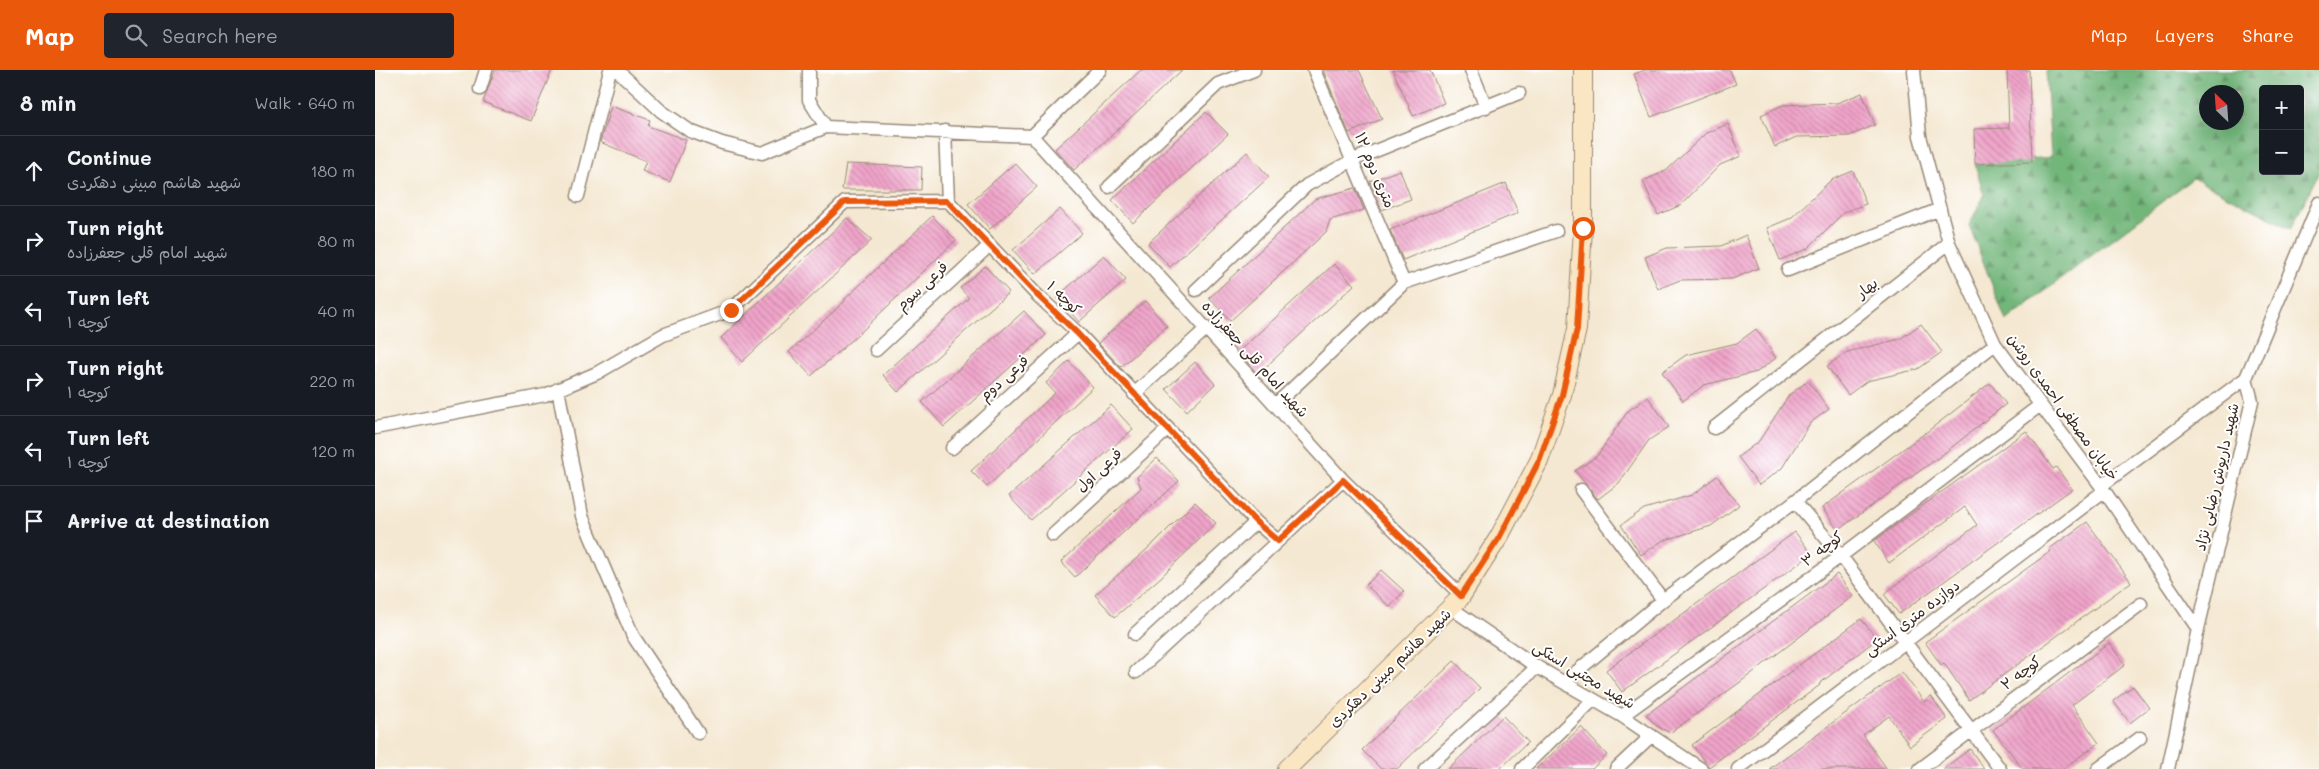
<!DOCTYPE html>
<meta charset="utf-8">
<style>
:root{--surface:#171b24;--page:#20242c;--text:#f1f3f6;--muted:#9ea1a6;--line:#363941;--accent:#ea580c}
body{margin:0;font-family:Mali,"Playpen Sans Arabic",sans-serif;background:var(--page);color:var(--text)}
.controls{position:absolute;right:15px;top:15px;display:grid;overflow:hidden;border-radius:5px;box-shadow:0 5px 20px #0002}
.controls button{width:45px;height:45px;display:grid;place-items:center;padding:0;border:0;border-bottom:1px solid var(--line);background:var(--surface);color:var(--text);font:25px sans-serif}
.compass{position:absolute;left:1824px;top:15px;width:45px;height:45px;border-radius:50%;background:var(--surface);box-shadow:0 5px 20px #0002;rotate:335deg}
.stop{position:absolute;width:15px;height:15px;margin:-11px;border:4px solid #ea580c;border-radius:50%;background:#fff}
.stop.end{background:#ea580c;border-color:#fff;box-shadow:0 1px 5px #0008}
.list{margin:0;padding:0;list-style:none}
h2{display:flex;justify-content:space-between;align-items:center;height:65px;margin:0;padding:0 20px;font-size:21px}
h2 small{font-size:16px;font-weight:400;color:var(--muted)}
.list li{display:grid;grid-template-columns:32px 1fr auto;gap:15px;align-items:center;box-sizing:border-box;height:70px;padding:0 20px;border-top:1px solid var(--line)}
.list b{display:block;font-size:19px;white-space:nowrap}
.list p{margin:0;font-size:16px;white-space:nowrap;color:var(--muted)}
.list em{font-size:16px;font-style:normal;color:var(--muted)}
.icon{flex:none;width:28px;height:28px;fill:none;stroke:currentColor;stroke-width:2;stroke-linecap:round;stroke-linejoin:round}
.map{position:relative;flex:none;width:1944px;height:699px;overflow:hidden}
header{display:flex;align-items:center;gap:30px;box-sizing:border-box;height:70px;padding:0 25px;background:var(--accent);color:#fff}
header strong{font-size:24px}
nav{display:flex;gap:28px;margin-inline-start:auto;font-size:18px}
.search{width:350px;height:45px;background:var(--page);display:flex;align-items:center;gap:12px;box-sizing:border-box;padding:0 18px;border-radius:5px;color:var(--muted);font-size:19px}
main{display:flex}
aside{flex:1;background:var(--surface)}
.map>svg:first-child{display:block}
.forest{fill:url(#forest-firs);stroke:#56704c;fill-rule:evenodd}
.building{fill:url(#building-back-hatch)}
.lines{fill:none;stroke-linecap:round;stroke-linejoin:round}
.street-casing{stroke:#988978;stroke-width:15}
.secondary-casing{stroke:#988978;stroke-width:20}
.street{stroke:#fff;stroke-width:12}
.secondary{stroke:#fbe6c4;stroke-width:18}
.route{stroke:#ea580c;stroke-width:6}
.labels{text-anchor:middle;stroke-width:4;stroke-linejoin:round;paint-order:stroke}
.street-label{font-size:15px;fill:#3b2a1e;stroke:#fff}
</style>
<header>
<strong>Map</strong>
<div class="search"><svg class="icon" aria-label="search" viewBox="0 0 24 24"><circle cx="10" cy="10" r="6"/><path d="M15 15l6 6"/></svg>Search here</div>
<nav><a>Map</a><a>Layers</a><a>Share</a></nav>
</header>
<main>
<aside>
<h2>8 min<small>Walk · 640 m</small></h2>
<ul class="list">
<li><svg class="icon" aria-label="ahead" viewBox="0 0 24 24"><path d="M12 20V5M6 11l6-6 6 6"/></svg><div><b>Continue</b><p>شهید هاشم مبینی دهکردی</p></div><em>180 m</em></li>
<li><svg class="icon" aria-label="right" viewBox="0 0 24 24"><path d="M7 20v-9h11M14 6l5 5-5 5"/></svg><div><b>Turn right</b><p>شهید امام قلی جعفرزاده</p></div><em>80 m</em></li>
<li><svg class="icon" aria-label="left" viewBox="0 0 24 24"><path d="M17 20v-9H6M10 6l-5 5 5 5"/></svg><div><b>Turn left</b><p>کوچه ۱</p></div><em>40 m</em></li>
<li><svg class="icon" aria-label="right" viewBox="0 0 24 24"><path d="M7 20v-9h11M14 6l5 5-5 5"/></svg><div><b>Turn right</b><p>کوچه ۱</p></div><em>220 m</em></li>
<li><svg class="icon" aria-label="left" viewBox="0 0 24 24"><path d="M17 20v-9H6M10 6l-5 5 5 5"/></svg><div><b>Turn left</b><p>کوچه ۱</p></div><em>120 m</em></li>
<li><svg class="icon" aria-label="arrive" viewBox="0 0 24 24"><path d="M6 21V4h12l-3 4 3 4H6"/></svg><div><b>Arrive at destination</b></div></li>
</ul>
</aside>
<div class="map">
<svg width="1944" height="699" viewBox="0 0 1944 699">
<defs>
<pattern id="forest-firs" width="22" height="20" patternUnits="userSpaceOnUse" patternTransform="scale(1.25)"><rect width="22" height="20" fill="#72b67a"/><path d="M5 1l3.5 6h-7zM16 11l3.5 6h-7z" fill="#5f9463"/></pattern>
<pattern id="building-back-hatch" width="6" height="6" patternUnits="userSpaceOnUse" patternTransform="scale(1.25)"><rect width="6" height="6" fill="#f0a4ca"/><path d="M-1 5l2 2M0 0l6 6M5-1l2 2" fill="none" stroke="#c486a3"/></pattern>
</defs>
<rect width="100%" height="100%" fill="#fff"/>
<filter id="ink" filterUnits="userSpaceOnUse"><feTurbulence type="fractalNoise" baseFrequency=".02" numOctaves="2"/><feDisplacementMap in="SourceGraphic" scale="10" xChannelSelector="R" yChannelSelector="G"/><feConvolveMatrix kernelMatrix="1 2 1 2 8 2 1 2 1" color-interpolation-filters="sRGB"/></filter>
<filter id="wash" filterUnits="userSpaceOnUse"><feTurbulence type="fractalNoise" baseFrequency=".0096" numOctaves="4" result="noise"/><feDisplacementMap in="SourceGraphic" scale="20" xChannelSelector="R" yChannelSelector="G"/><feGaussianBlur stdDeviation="1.12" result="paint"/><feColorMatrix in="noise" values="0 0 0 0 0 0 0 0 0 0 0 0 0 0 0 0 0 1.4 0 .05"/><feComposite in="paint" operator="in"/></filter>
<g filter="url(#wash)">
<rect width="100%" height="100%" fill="#f4e8d2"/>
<path class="forest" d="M1671,0h273v102l-28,57 -98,-51 -187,143 -37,-96 15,-29 -9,-32 76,-7zM1888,19h37v82h-37zM1832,22h30v30h-30z"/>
<g id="blocks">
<path class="building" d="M120,0h57l-21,51 -48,-19z
M766,0h41l-108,100 -19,-21z
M948,0h36l23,49 -33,14z
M1018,0h37l14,33 -31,13z
M1270,0h85l6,14 -85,33 -17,-43z
M1632,0h22l3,92 -57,2 -1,-35 35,-1z
M1487,23l13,32 -26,11 -53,1 -21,10 -14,-32 22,-10 54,-2z
M236,36l39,14 -2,6 38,14 -16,42 -28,-11 4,-10 -46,-19z
M831,42l22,22 -95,89 -21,-23z
M1353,54l13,32 -21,9 -39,40 -23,10 -15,-34 23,-10 40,-38z
M872,82l22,25 -99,90 -22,-24z
M640,93l22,24 -47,42 -22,-25z
M471,94l76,3 -1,23h-79z
M1025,100l11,29 -29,11 -12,-29z
M1478,101l13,33 -22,8 -37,37 -27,11 -13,-32 24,-10 40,-38z
M1131,113l12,30 -115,47 -13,-30z
M980,118l9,22 -34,10 -4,12 -96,89 -21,-23 106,-99z
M685,139l22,24 -47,41 -22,-24z
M557,146l24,24 -98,95 -47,41 -22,-24 56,-51 -1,-1z
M472,148l25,22 -130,122 -21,-24z
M1371,165l13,33 -27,11 -52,1 -22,9 -13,-32 22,-9 54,-2z
M729,185l22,25 -47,42 -22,-25z
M959,194l20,21 -96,89 -20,-22z
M610,196l24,26 -111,100 -15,-17 86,-77 -9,-10z
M770,231l22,25 -46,41 -23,-24z
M649,241l22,24 -102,92 -22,-25z
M1546,254l21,28 -24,17 -51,12 -19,14 -21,-29 20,-14 53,-13z
M1381,259l20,29 -19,14 -53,13 -21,16 -21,-29 24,-17 51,-12z
M694,291l24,26 -106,100 -16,-16 84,-78 -9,-10z
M820,292l20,22 -28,27 -21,-22z
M1433,311l21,28 -19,14 -28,45 -23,17 -21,-28 21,-16 30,-46z
M1615,313l16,21 -64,51 -104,75 -16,-22 106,-77z
M1273,327l21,30 -20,13 -30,43 -21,16 -23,-28 22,-15 31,-45z
M736,335l22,24 -102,91 -22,-24z
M1651,361l27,38 3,-2 16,22 -173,125 -15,-20 93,-69 -12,-18 -76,56 -15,-22z
M782,388l22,23 -104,96 -14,-15 80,-74 -4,-11z
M1342,406l22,29 -28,21 -49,15 -21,14 -20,-30 23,-16 48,-14z
M820,432l21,21 -55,54 -46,40 -20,-22 59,-52z
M1712,452l44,60 -162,118 -25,-37 -3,2 -16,-23 126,-91 -2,-2z
M1420,462l17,22 -190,138 -16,-22z
M1006,500l23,21 -14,16 -24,-22z
M1462,504l16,22 -114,87 -69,50 -13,-7 -11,-11z
M1486,549l16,20 -58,45 1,1 -111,82 -17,-22z
M1734,573l16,22 -53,40 27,38 -37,26h-39l-30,-39z
M1079,591l26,27 -83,81h-16l-19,-19z
M1527,602l22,30 7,-6 16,23 -37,27 -21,-30 -26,19 24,34h-118z
M1758,616l16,22 -19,15 -17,-22z
M1128,646l25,26 -28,27h-52z
M1206,657l26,28 -15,14h-56z
M1595,679l14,20h-41z"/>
</g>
</g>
<g filter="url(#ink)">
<use href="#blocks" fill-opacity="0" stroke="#988978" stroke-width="1"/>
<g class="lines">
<g class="street-casing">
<path id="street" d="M242,0l44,41 29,20 32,12 40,10 64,-26 206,9
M434,0v30l17,27
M939,0l90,213
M1096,0l15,37
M1539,0l6,66 29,107 46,101 106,142 97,143
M105,19l6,-19
M570,61l3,70
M657,66l311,344 119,116
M657,66l68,-66
M734,117l109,-103 36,-14
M203,126l32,-126
M1413,200l152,-61
M821,220l111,-105 46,-25 166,-67
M501,280l114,-105
M183,319l24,127 51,120 65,97
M759,324l72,-65
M900,335l129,-122 152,-52
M0,358l170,-33 52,-22 66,-38 68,-25 114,-108 103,-1 87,92 43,40 178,189 22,19 65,-61
M1339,358l235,-185
M577,378l126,-115
M1726,416l145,-108
M1206,420l82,110
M1420,431l46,55 159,213
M678,465l115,-106
M1076,538l86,59 85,49 79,53
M760,564l121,-112
M761,602l142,-131
M1189,612l99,-82 132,-99 200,-157
M1247,646l219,-160 198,-150
M1050,699l112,-102
M1147,699l71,-69
M1241,699l35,-33
M1363,699l366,-278
M1545,699l221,-165
M1723,699l42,-31
M1793,699l30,-140 54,-228 -6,-23 73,-175"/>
</g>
<g class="secondary-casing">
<path id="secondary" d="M912,699l173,-171 39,-61 40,-76 23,-66 15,-66 6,-101v-158"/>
</g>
<use href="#street" class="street"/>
<use href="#secondary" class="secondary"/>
</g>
</g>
<g class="lines" filter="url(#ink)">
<path class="route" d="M356,240l114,-108 102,-1 88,92 42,40 179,189 22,19 65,-61 118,116 38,-58 40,-77 23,-66 15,-66 6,-101"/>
</g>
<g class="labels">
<g class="street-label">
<text transform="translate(1000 100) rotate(67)" y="5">۱۲ متری دوم</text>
<text transform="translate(547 216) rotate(-43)" y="5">فرعی سوم</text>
<text transform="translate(1492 218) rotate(-39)" y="5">بهار</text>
<text transform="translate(689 228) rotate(44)" y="5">کوچه ۱</text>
<text transform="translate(880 289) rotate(48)" y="5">شهید امام قلی جعفرزاده</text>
<text transform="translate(629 308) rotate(-42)" y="5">فرعی دوم</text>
<text transform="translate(1688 337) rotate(54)" y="5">خیابان مصطفی احمدی روشن</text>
<text transform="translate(724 400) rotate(-43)" y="5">فرعی اول</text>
<text transform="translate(1842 407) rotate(-77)" y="5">شهید داریوش رضایی نژاد</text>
<text transform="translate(1447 479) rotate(-37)" y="5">کوچه ۳</text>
<text transform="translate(1537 548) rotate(-37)" y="5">دوازده متری استکی</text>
<text transform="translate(1015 598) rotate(-44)" y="5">شهید هاشم مبینی دهکردی</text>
<text transform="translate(1646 603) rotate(-37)" y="5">کوچه ۲</text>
<text transform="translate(1209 605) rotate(31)" y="5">شهید مجتبی استکی</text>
</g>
</g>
</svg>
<div class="controls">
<button>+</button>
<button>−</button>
</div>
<svg class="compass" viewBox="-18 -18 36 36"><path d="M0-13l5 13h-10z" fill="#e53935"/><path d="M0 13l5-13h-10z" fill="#9ea1a6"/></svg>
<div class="stop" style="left:1208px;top:158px"></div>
<div class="stop end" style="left:356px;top:240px"></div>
</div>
</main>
